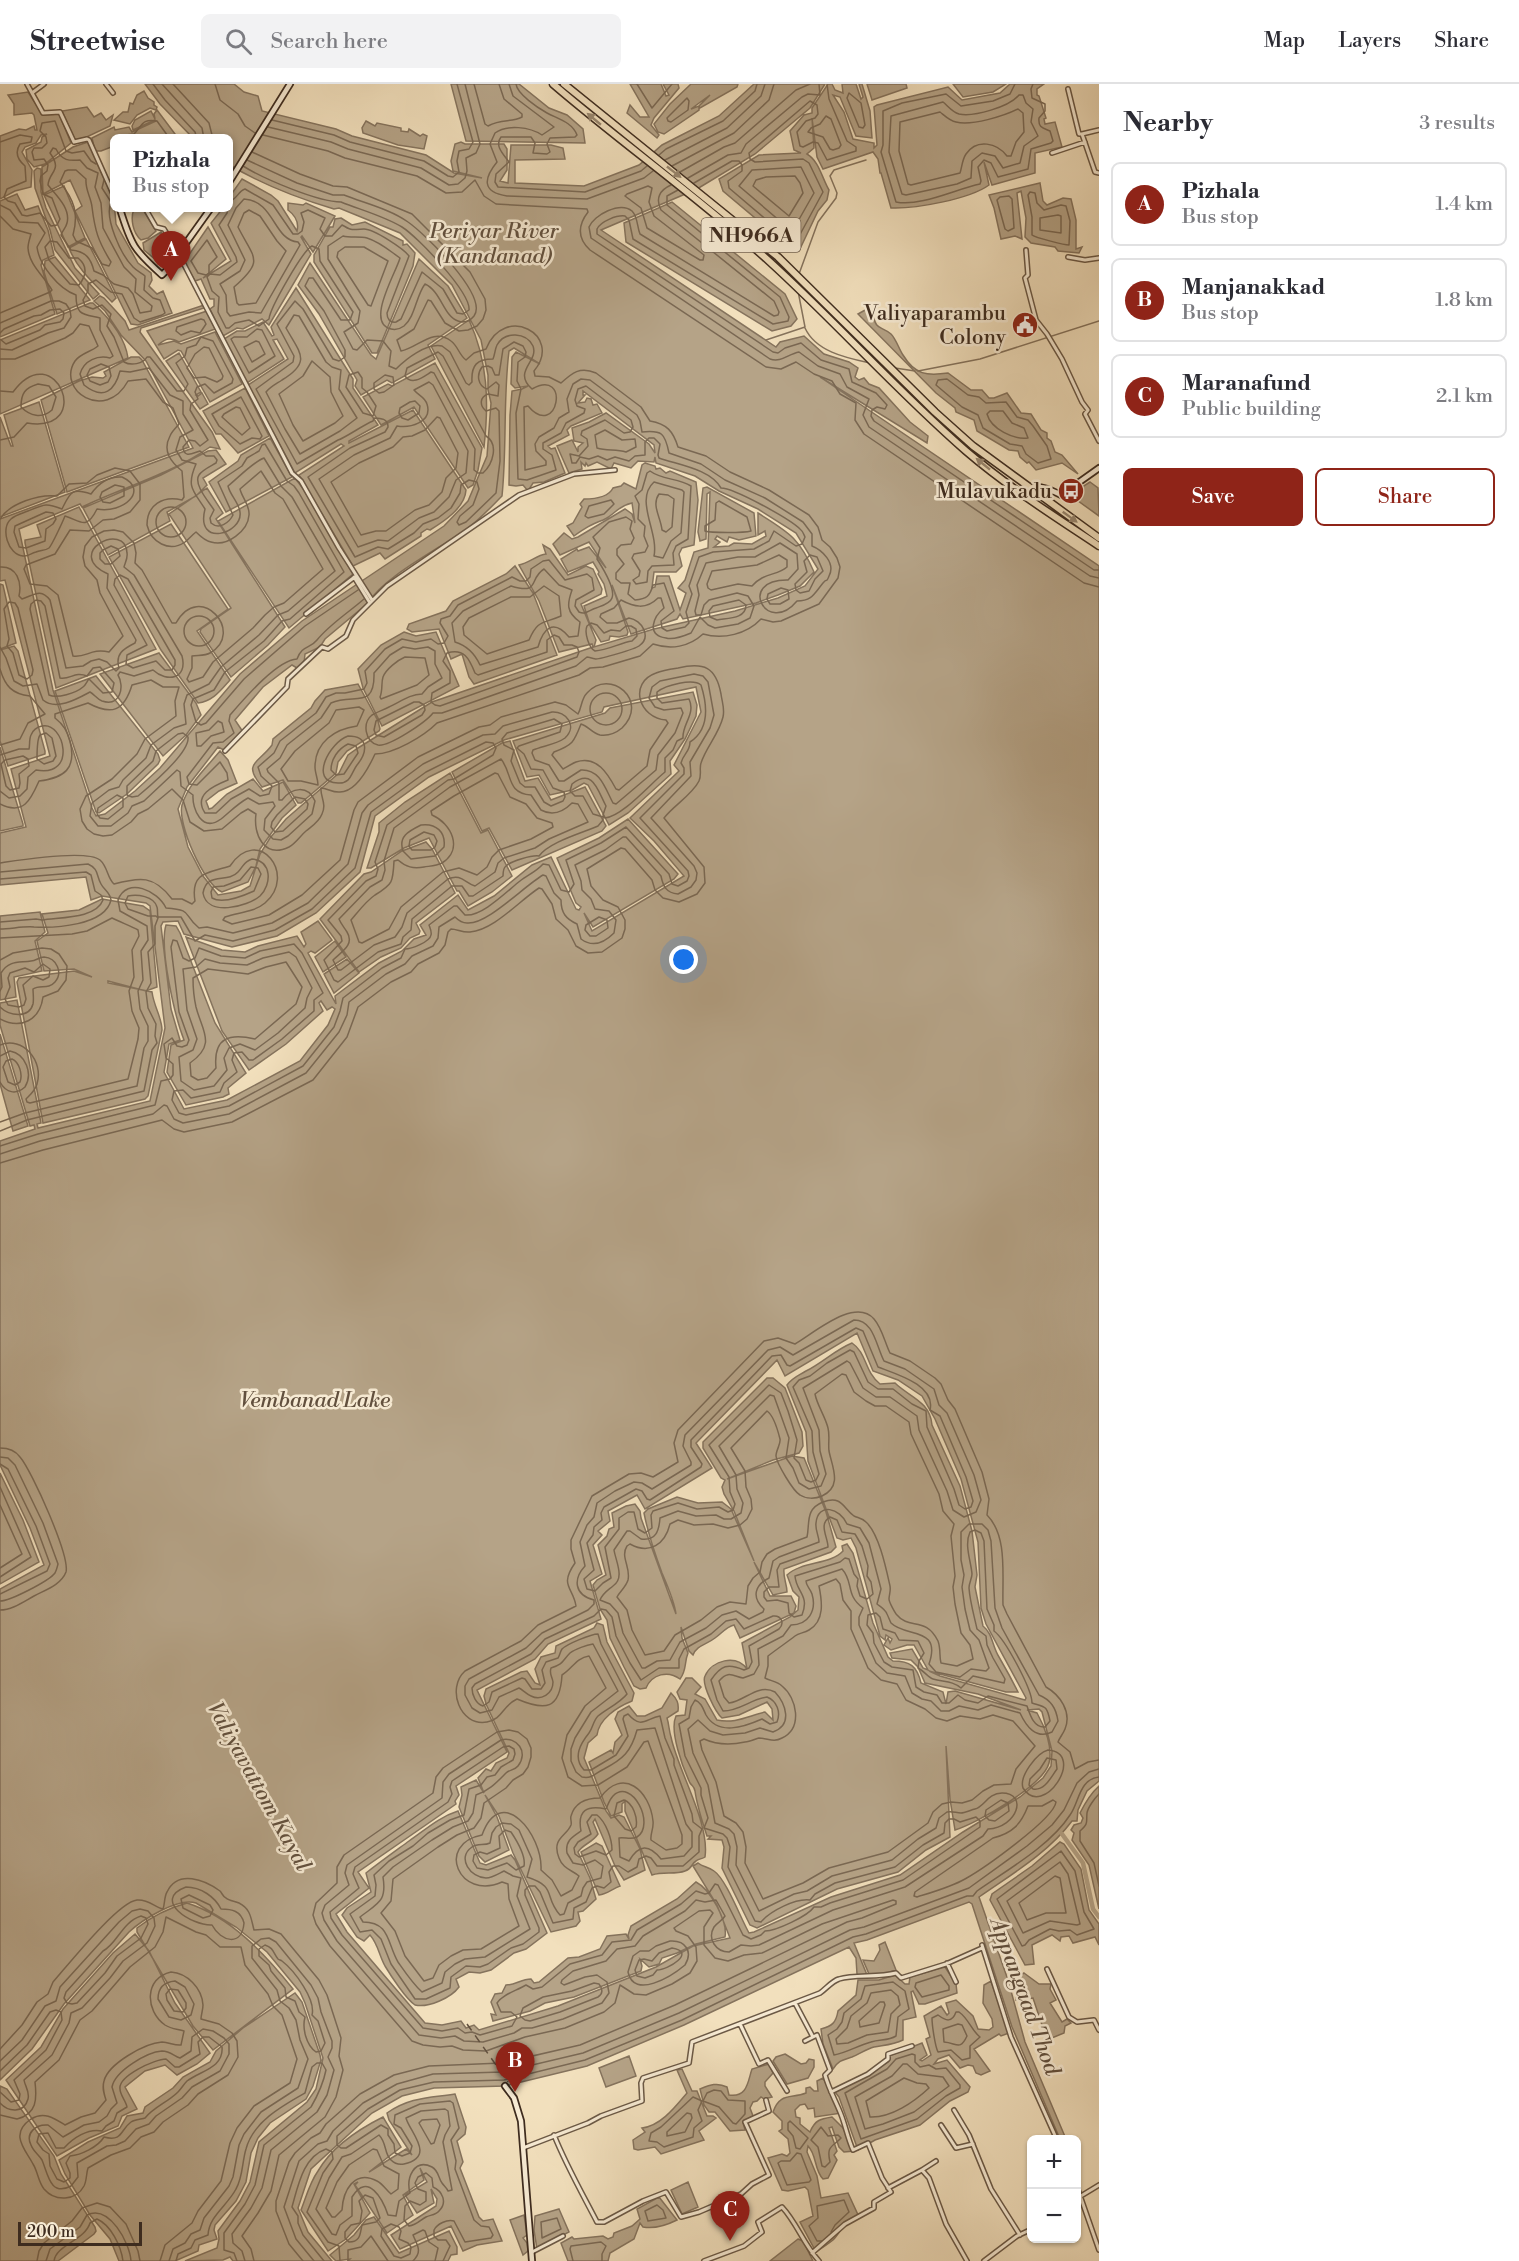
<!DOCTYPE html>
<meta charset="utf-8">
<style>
:root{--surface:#fff;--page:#f2f2f3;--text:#2b2b33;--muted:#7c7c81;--line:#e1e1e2;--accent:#8f2418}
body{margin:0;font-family:"Libre Bodoni",serif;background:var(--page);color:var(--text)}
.controls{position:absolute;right:18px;bottom:18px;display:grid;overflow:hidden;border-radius:9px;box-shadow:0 2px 4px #0004}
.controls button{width:54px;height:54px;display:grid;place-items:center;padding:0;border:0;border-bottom:2px solid var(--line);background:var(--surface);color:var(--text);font:30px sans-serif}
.scale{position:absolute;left:18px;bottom:15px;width:124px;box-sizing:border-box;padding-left:6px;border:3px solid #3e2c1f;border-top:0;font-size:16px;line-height:21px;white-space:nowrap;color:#3e2c1f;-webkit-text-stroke:4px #f7ebd4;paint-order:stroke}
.you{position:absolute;left:684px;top:876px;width:21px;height:21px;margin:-15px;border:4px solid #fff;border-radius:50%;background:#1a73e8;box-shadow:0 0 0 9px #1a73e833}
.badge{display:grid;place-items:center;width:39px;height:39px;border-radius:50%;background:var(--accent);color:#fff;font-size:20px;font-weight:700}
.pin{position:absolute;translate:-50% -50px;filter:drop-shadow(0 2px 3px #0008)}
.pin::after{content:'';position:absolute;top:32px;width:21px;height:18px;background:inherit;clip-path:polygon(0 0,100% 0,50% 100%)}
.popup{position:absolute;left:110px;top:50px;width:123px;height:78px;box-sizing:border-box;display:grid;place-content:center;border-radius:9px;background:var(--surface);filter:drop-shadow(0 2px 4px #0005);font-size:20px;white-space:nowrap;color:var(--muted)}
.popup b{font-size:22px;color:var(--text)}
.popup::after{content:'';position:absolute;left:50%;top:100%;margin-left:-12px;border:12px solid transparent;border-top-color:var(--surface)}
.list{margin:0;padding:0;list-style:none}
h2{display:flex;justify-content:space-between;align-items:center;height:78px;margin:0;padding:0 24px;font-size:26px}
h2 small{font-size:20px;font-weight:400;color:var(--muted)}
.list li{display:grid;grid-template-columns:39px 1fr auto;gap:18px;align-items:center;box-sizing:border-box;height:84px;margin:0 12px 12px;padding:0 12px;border:2px solid var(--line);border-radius:9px}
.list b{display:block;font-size:22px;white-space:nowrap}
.list p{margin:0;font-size:20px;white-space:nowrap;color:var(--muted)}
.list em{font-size:20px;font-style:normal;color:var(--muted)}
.actions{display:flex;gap:12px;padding:18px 24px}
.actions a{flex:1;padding:14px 0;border:2px solid var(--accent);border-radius:9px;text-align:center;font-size:21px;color:var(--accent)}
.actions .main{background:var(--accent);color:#fff}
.icon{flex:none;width:33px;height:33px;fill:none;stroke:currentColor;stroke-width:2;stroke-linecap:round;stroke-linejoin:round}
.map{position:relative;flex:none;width:1099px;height:2177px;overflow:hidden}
header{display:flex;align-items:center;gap:36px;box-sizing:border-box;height:84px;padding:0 30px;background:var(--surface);border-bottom:2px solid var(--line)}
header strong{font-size:28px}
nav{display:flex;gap:33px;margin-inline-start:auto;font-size:21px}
.search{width:420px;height:54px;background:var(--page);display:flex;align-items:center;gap:15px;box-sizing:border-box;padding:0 21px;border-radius:9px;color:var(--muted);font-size:22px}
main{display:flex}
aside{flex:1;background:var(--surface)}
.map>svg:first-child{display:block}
.water{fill:#b5a387;stroke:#85735d;stroke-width:1.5;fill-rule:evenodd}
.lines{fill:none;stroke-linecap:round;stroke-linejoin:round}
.shore{stroke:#7a6853;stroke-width:1.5}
.stream{stroke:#85735d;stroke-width:1.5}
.canal{stroke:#b5a387;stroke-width:4.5}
.ferry{stroke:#62503e;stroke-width:1.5;stroke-dasharray:8 6;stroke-linecap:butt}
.street-casing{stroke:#6b5946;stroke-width:6}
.secondary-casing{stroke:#3e2c1f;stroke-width:8}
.highway-casing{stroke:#3e2c1f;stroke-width:9}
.street{stroke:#f7ebd4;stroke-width:3}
.secondary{stroke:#f7ebd4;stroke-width:4.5}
.highway{stroke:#f2e0bd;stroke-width:6}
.secondary-bridge-casing{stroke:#3e2c1f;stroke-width:8;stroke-linecap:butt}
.secondary-bridge{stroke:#f7ebd4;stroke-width:4.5}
.oneway{fill:#98866e}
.labels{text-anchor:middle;stroke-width:5;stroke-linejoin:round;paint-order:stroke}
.shield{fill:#f7ebd4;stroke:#766555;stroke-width:1.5}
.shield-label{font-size:20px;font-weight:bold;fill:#3e2c1f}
.poi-label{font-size:21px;fill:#3e2c1f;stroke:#f7ebd4;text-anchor:end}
.water-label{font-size:22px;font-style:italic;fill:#62503e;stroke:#f7ebd4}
</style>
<header>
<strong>Streetwise</strong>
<div class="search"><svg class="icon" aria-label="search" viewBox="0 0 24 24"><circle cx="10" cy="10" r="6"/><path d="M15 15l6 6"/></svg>Search here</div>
<nav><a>Map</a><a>Layers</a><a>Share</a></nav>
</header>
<main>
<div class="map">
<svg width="1099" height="2177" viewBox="0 0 1099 2177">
<rect width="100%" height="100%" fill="#f2e0bd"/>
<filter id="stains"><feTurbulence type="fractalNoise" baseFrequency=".00333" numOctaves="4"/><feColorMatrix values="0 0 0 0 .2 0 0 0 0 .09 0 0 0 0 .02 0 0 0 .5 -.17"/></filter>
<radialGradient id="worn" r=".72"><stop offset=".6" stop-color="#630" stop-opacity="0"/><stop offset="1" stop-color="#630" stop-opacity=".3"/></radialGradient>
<path class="water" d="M145,0h89l10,8 14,4 4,15 74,18 16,7 74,19 28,18 28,5 -29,-7 -2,-10 4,-17 6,-2 4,2h39l3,5v21l-7,11 8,2 3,-38h40l12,3 2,11 -50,1v23l69,3 55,-21 23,-20 57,-29 35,-32h71l-15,24 -55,46 -58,35 -96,41 175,117 4,-5 24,-6 20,18 25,8 9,6 -3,9 4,3 5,-2 5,6 10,4 31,34 18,14 -1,7 -107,-66 279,189v1215l-12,10 -9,19 -1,11h-5c-24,32 -60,53 -93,76l29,83 17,62 41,97h-6l-48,-112 -40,-123 -3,-2 -102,38 -13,3 13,32 -8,1 -2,-2 -1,-16 -7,-11 -165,78 -97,41 -82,20 -71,2 -32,8 -30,17 -61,56 -13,39 10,24 24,29h-99l-3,-4 -7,3 -38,1 32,-13 2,-9 -1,-8 22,-30 10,-19 9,-40 48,-40 9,-13 7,-31 -18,-55 -5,-11 -33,-40 -31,-25 -40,-24c-18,-6 -54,17 -67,29l-65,72 -32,45 -32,31v-491l44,-24 -14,-37 -30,-63v-324l35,-12 -1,-4 -4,1 -30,-101v-22l17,-3 24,123 -4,1 1,4 112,-27 15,-73 -15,-122 -4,-3 -44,-7 -11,4 -5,-23 -86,8v-52l26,-6 -15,-58 39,-13 -45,-176 -5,1v-62l193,-71 -47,-87 -25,-26 -16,-24 -11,-10 6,-5 4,2 21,23 4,9 75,-25v3l-63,20 -1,4 72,100 8,17 -10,-2c-39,27 -86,40 -128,60l-2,-3 -61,25 34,161 39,118 4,8 9,-2 30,-23 25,-23 80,-94 62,-53 142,-95 24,-25 19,-45 4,-53 -3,-13v-15l-7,-35 -29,-55 -52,-52 -61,-25 -5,1c-37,-11 -73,-25 -106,-45v-25l-35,-1 -33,-34zM514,264l26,16 -24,-12 -4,5 -1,27 4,4 13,-2 -6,3 -10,2 -2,24 -1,70 7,1 7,-1 5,6 5,-8 11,-1 21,-9 -10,-25 -4,1 -3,-3 21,-11 -2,-5 4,-4 31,-13 -5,-9 -4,1 -2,-6 -4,-1 -2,4 -7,1 7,-8h-2v-4l71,54 1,8 -6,-9 -43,-31 -17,9 -17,6 2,13 9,2 -5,4v5l-6,-12 -15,6 12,27 13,-4 -1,-7 4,4 1,-3 2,3 9,-4 14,7 3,-6 17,5 7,-7 16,1 1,-5 1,6 39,13 24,15 39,18 38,24 22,36 -13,17 -27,12 -43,13 -81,18 -60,18 2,-7 -15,-36 20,-10 1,-5 -9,-20 -7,-3 -18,9 -18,-26 -7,-4 3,9c-9,1 -17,9 -27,11l20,36 20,51 33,-8 1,3 -161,55 -74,46 -10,7 -9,18 -53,46 -16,19 -10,16 -10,32 -9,5 -23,4 -15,-19 -15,-29 -10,-38 9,-22 31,-40 6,3 19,-18 -8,-12 28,-33 29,-22 5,3 7,-5 1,-9 15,-7 5,-8 43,-36c16,-27 73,-55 100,-75 12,-9 23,-21 34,-32 5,-48 1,-97 7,-145zM696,603l5,25 -27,53 5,6 -49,47 24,23 30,35 -92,55 -8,-18 9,14 81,-48 4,-5 -50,-55 -29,19 -42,20 19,45 5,4 -2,3 -3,-1 -25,-52 -19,8 -38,31 -26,14 -10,-15 -38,30 6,10 -12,4 -12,12 -23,12 -44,33 1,8 -28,-51 3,-2 4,2 17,-13 -14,-19 -17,11 5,12 -2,3 -7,-11 -39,10 -13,6 -23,-2 -36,-13 36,94 27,39 37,-26 37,-33 -4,-8 2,-2 6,9 5,-3 3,2 -7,16 -28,36 -73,39 -43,9 -20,-37 5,-28 11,-4 -9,-31 -10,-83 2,-4 15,-1 6,13 48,13 45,-11 39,-23 44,-41 15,-56 54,-39 75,-37 98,-28 2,-5zM857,1249l16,38 25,9 24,16 13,23 26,60 17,63 3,66 5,16 40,74 -1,2 -85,-24 -11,-5 77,21h12c-6,-12 -12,-23 -19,-35 -7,-11 -6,-23 -16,-31l-8,-39 2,-12 -5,-44 -12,-45 -28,-61c-2,-24 -23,-28 -37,-42l-15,1c-16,-13 -13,-31 -28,-41 -17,7 -30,20 -46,28 -8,5 -13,6 -19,14l19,47 2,29 29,77 6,2 8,-2 5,10 24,88 5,4 1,-5 6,4 -2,4 -2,-5 -4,7 7,5 16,-5h7l14,25 -5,-2 -11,-19 -22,4 2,5 19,2 7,7 7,16 53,11 43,16 -66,-19 -7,1 -2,12 -3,-12 -22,-9c-4,-17 -11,-22 -28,-22l-5,-4 -15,-34 -20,-70 -6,-9 -5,2 1,5c-13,14 -41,10 -56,24l6,16 6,6 -1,13 -8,7 -48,26 5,26c-11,-15 -35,-9 -42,7 -4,8 11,37 17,42l17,-3 28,-13 5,7 1,11 -8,-8c-17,4 -30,12 -48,8l-12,-21 -10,-5 6,-7 -9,-9h-6l-9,14 3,7 7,1 -2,15 -9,1c-7,15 7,52 14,67 3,4 4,3 5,8 2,15 7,30 12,45h4l-3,3 14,1 2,7 -2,21 28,57 7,3 80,-39 61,-17 28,-22 24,-13 -4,-91 4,53 5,31c22,-7 88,-44 94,-67 4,-15 -4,-36 -12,-50l-10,-3 12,-1 3,3 10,39 -1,15 -8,12 -23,19 -57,35 -63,43 -69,22 -77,35 -5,1c-8,-14 -23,-54 -35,-62 -5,-4 -11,-4 -16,-8l-5,3 24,39 13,33 -37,8 -37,21 -98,39 -79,24 -5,-5 -8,3 -5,-7 -19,4 -17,-2 -78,-91 -11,-18 33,-26 -11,-16 98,-68 -1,-3 4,-6 -3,-9 51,-34 -30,-62 58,-31 13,-15 53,-25 -11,-38 12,-7 -9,-29 9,-10 -4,-4 12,-10 -2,-10 29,-16 8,14 67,-41 -16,-25 81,-83 8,16z
M451,0h68l30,24 18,7 16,14 2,14 -119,-2z
M630,0h31l5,12 3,-1 -6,-11h15l1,4 -25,30 -3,7 8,10 -2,3 -30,-25 3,-8 10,12h9z
M691,0h47l-1,3 -37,21 -1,-2 11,-11 -19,14 8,-3v4l-35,24 -6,-2 -4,-8 16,-20z
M828,0h4l3,6 8,3 -1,-9h14l5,15 2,-2 -4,-13h3l8,27 2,27 -16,-2 -16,-39 -7,-2 11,17 9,27 21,4v5l3,-3 -3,-38 3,-2 71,-18 14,13 38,-7 10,-9h34l-7,5v6l2,1 7,22 -2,1 1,5 10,-2 7,25 -27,6v20l-43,12 -8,-23 5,23c-19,14 -74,24 -98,23l-10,-35h-1l-2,-14 -5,-7 -50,17 -6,-12 -5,-39 2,30 -7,6c12,7 15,24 22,36l-2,10 -9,11 -19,40 -20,-13 -56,-47 -4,-12 40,-24 42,-2 -7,-3 -4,-19 14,-16 8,-2v-5z
M867,0h39l1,4 -35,12z
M953,0h53l-13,8 -30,5z
M144,7l4,7 6,4v3l3,2 -1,3 -6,-2 -13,7 -7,9 -16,-4 9,-8h5l2,-9 3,1 4,-9z
M28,8l15,23 16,-1 12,29 -26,21 -11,3 -7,-8 -1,-9 15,-8 1,-5 5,-3 -6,1 -5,8 -11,4 -3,5 10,18 -1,17 -16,4 -15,8v-63l19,-7 7,1 8,-4 1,4h2l-3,-15 -2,-2 -18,2v-11l-6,-9z
M87,23l7,10 7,-4 5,7 7,-5 -3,11 -34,16 -14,-31z
M157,26l21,28h-43l-3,-3 -3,3 -15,1v7l-13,5h-6l-3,-13 22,-11 1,3 14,-3 3,5 24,-11 -1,-1 -22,10 -1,-4 3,-6 16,-9 4,8 -1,-5z
M366,37l9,5 2,-3 24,5v3l7,1 1,-3 11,7 3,-2 4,2 -3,13 -26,-4 -35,-12 -1,-5z
M88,58l26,59 2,23 22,39 13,10 1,7 -3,6 8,8 6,-3 9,22 -34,12 -7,-1 -56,-113 7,-5 -12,-26 -27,14 -1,-27 31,-20z
M37,84l4,1v23l5,16 29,60 24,26 -6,5 -38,-49 -5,-20 -15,-42 -1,-17z
M242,95l29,16 7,6 19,30c2,-8 -1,-15 -9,-21v-7l15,2 3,-2 29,13 -22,36 -11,-16 -1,1 10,17 -42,71 -7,-6 -19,10 -6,-1 -14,8 -13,-27 4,-3v-7h-4l-9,-20 -6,2 -11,-19 24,-35 18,32 -23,19 28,-17 -20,-38 12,-15h5v-9z
M1040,99l3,18 4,4 16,-7 8,1 5,21v29l6,-2 -3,6 -21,-2 -3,-4 -24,-4 -6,-6 1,-19 -5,-27 -4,2 5,46 -7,-3 -14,3 -7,-31 -5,-13z
M64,102l21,52 -17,9 -24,-52z
M17,110l8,16 13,-4 10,24 6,25 -11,5 -2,5 14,49 -55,23v-136z
M672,118l113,92 12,25 -6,7 -19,5 -146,-89 -2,-19z
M142,124l14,23 -8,7 -7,2c-8,-7 -11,-21 -7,-31z
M341,134l11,7 13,-3 38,19v4l4,-1 8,9 -2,13 -36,87h-5l-58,-91v-7l16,-28h3l2,-8z
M161,148l10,13 -4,9 -11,6 -12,-10 -1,-7z
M86,155l30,59 -4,4c-16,-17 -34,-31 -43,-54z
M55,173l35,43 -33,14 -13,-42 1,-11z
M419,175l29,27 19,32 -39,27 7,14 -43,24 -5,-3 -26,15 -6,-9 2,-6 -38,-66 -21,-29 12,-22 61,92 5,4z
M296,204l57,91v9l25,37 -29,16v2l64,-33 53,80c-1,18 -23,32 -36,40l-3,-1 -6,4v3l-36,23 -5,-6 -27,13 -54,-91 45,-29 -3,-2 -46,29 -47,-88 40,-26 -11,-20 -4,1 11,19 -37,24 -23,-44 13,-8h8l18,-9 9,14 2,-1 -3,-8z
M90,219h3c15,14 32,33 35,55l-128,56v-74z
M867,225l6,5c3,17 7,11 18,20 5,5 8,15 12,21 12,20 24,21 45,18l23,17h11l7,8h5l13,-5 14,20 10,1 10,16 6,3v5l4,3 4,11 7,3 16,19 -16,-11 -26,7 -7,-8 -2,1 -7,-6 -2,-6 -9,-1 -32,-19 -3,-11 -18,-8 -1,-4 -19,-15 -78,-79z
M207,227l8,18 -36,13c-8,-5 -13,-4 -21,3l16,-4 7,3 34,-12 27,52 -32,18 -29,-51 -3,-1 -14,9 -17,-28z
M469,236c19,41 20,83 15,127l-53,-101z
M179,269l22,39 -5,3 2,1 4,-3 6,11 -8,5 -34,-48z
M131,273h8l3,3 47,87 -122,45 -26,-92 38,-19 13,-4 11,1 3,-2 -2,-4z
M435,279l47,85 -4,22 -5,15 -5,3 -54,-81 -33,18 -18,-28 25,-13 4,2z
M245,304l24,48 -31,17 -17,-19h-5l-13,-23z
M39,318l26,90 -65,25v-100l11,29h2l-9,-31z
M270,354l22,39 -66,35 -17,-30 29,-21 3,-6z
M216,366l10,14 -23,14 4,7 -11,11 -29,16 3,9 -62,34 -25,-47 78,-33 47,-24z
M645,379l10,3 1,3 4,-1 6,5 4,-2 26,11 2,18 -4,45 -12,3 -3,6 3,12 -6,6h-22l-2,16 3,-1 2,-11h12l11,34 6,-17 -8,-5 7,-8 9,-28 14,-4 2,-56 -3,2 -1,45 -6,2 -2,-9 5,-44 4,-1 47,26 2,23 -17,4 -10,-3 -2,5 -10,-6 -2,3 5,3 -6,5 15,-1 5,-3 18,1 14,-8 -1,-5 -7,4v-22c30,19 41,24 56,59l-14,14 -22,9 -22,8 -73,16 -3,-5 -3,5 -46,15 -19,-49 16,47 -1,3 -8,2 -9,-1 -1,4 -8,2 -12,-20 -5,-16 23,-10 -3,-12 -6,-10 1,-2 -6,-10 -25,10 -7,-13 16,-10 1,2 11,-4 17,21 -17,-26 -29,13 -7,-11 11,-11 8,6 6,-2 47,-28 7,5 3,9 -3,-20c-15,3 -17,12 -29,17 -13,5 -18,8 -29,16l-7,-10 6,-3 9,-16 -2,-3 4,-5c10,0 24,-1 29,-11l8,-2 3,-3 12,6 6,-24z
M295,394l9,12 49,84 -64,54 -71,-107z
M1090,398l8,6 1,28 -25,-18 5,-9z
M207,404l16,25 -7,6 69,108 -17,18 -37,32 -31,-45 1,-3 30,-21 -62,-94z
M79,423l77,142 -100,39 -31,-145v-3l16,-3 -4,-12z
M171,440l57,85 -31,22 33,49c-10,11 -17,21 -32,23l-37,-53 -52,-93z
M515,482l18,27 24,62 -83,29 -5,-7 -7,-23 -11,5 -12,-30 -27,3 -5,-3 2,-5 37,-13 7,-10 53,-27z
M0,500l3,1 13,58 -16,6z
M404,548l12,4 20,-4 23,54 -77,40 -19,-38 -5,-19 23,-24z
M14,562l4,5 27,100v3l-37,12 -8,-25v-91z
M159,569l37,50 5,12 -15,20 -23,21 -63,-82z
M96,592l62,78 2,6 -2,4 -31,30 -28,19 -3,-1 -41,-121z
M358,600l20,37 2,8 -1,2 -32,20 -9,11 -2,11 -35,30h-3l-15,-23 -21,7c-20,-25 -4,-23 10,-42l1,-6 38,-31 4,-7 10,-11z
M693,608l4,13 -1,11 -11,23 -15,22 1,13 -43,39 -19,12 -21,-40 -4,-2 -12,7 -22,5 -11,-20 -12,2 -14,-36 92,-28 5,-5z
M510,657l15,40 13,-3 13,22 34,-13 21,39 -4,5 -90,39 -23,-42 -7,3 -30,-59 50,-29z
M0,663l23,77v2l-23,5z
M220,667l8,9 9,23 -18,8 -13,10 3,8 3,-1 15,-14 26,-15 10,12 20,-9 13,23 -14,13 -22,31 -4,17 -8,16 -26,10c-18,-7 -45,-69 -40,-87 7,-22 24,-37 38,-54z
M450,689l31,60 7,-3 24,46 -20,16 -24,14 -9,-15h-2l-28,-53 -25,10 -33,20h-4l12,-36v-9l26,-21z
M426,758l6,7 23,44 -39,30 4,8 -1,3 -9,4 -9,10 -20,9 -22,15 -39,-53 44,-45 7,-2 31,-21z
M102,815l41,7 7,5 7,76 -11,4 -38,-10v2l44,9c2,15 10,26 10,38l-14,66 -3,3 -102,24 -26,-141 2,-4 55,-7 18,6 -18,-8 -30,2 -7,-30 11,-8 -6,-19 37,-4z
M40,828l5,20 -10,9 7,30 -28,6 2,20 -16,3v-84z
M166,841l10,1 4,7 35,90 31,50 -18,15 1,6 -6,3 -37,8 -19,-33 4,-27 13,-5c-9,-23 -25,-92 -18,-115z
M335,857l11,16 -23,15 -8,-15z
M347,875l12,14 -25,20 -10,-19z
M0,950l28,92 -15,5 -13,-47z
M767,1294h6l12,10 17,44 1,14 -4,7 -26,7 -46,19 65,-23 12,2 22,54 10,35 -5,5 -47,17c-1,9 3,15 3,23l-14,3 -19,-33 16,34h21l5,10 -2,7 -54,25 -6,-13c-8,2 -12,8 -19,13 -9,7 -18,7 -22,17l-4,-4 -8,-24 1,11 6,15c-4,10 -1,17 -8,26 -12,-9 -28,-5 -34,9l-6,1 -6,-3 -10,-19 -14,-29 -3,-18 -7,-11 -7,-24 4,-5 9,-5 -8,-30 9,-9 2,-7 5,-2 -2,-14 14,-7 9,-2 5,7 1,7 35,96c-2,-14 -8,-27 -14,-41 -7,-19 -14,-39 -18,-60l4,-4 29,-12 21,6 24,-1 9,7 23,52 -20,-50 -10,-17 -2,-7 3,-7 -4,-2 -18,-30v-6z
M0,1389l23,47 16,42 -39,22z
M597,1539l6,2 4,17 27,51 -2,8c-15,6 -33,18 -35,34l-9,8 -4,15 22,53 5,7 8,-3 5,2 16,32 5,21 -21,10 -9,-14 -20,-47 -2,3 5,12c-6,9 -15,10 -20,18l12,26 6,21 -13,12 -5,1 2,9 -4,5 -25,6 -38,-79 -14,-37 -14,-21 12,22 12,33 -24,12 -6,-6 -20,-49 3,-12 -1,-8 15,-7 8,13 -6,-15 8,-9 5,2 5,-8 11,-5 2,-5 -23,-49 -2,-8 2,-7 35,-17 6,-1 8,12 5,2 -5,-16 6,-12 14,-4 1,-7 38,-18z
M671,1609c6,6 8,10 7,18l-11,7c2,6 2,13 4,19 7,34 39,86 34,120 -3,2 -7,2 -9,4 -5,3 -4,8 -11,10 -10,4 -22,0 -33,4l-27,-64v-10l-3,3v8l-11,4 -7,-14 -15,-40 22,-12 2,3 2,-11 7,-7 -7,-16 3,-7 11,-6 8,10h8l17,-8z
M1099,1702v123l-10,-44 -17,-25 2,-7 -3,-3 3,-5 7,-2 2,-5 -3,-5c5,-10 10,-19 19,-27z
M458,1727l22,52 6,2 25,-10 4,5 32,73 -21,16 -12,4 -23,17 -11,3 -11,-1 -13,7 3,8c-8,11 -31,21 -44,18 -9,-6 -24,-29 -30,-39 -6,-11 -7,-22 -15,-31l-6,6 -7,-4 -15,-22 5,-7 24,-16 -5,-19c14,-11 28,-21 43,-32 16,-11 30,-24 49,-30z
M1060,1758l4,2 17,25 8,41 10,14v21l-4,-8 -22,6 -4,-7 -8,1 -1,4 -8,-6 -20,10 2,19 -9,1 -35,-65 2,-6 40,-28z
M596,1759l6,3 18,40c-8,3 -13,8 -21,9l-18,-43z
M696,1798c14,7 32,39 29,55l-29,7 -19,9 -15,5 -3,6 -10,3 -9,-8 2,7 -1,5 -67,26 -29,6 -15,8 -37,10 -2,-7 5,1 -5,-13 4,-8 7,-1 4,-8c10,0 15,-6 25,-6l3,4 5,-1 29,-24 11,-1 21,-8 7,-13 19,-2 3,5 -1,-4 3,-9 46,-27z
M187,1819c44,14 78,51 106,86l-80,61 -20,-24 -56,-94v-4c14,-11 32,-20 50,-25z
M135,1850l14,17 26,52 35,50 -13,11 -20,11 -12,-10 -20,6 -20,16 12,22 -15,7 -4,10 -29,12 -32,18 -51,-76 35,-33 22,-38 50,-56z
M885,1858l11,28 -15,5 -12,-1 -6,-14 11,1 6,-11 -1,-5z
M945,1883l11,17 1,9 -32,11h-6l-6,-13 -2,1 5,25 -13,3v20c-10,5 -18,5 -29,7 -8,2 -14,7 -22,10 -9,3 -13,3 -19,12l-10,-25 -2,-15c11,-3 15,-6 17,-18l18,-16 2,-15h21l16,-5 10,9h4l1,-7z
M1024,1889l15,11h12l-1,5 6,11 -6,3 12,19 5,-3 4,4 -6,3 -1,7 -17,7 -14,-42 -17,2 3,-24z
M991,1897l18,52 -8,3 -2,-2 -25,15 16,22 -9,4 -5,-2 -3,-7 -5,-1 -8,3 -11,-13 -11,4 -4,5 13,-4 23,27 -2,5 -18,9 -30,24 -45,15 -17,10 -19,-53 -4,-5 53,-30 1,-6 33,-13 5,12 -7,5 2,1 9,-6 -5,-16 4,-2 -6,-21 17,-10 6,9 2,-2 -3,-10 10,-3 17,16 5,13 11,1 4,-3 -1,-8 -9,-16 1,-18z
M295,1909l7,9 18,53 1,5 -8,26 -7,13 -36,24 -12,15 -7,15 -5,29 -10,19 -21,24 -1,5 3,9 -18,6 -1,6 -23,10h-56l-9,-22 -20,-24 -25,-41 -6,-14 29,-18 32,-14 7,-12 16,-3 2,-6 28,-19 10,-11 27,-15 6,-11 27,-23z
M785,1970l16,10 5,-1 3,-4 5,1v7l-6,11 -21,6 -14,-23 3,-4z
M629,1972l7,20 -30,11 -7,-19z
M769,1980l4,9 -8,9v4l7,11 -8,2 -3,-2 -4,4 -4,1 -3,6 3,8 -10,6 2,8 -15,1 -15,-19h-6l-5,-7 -4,-16c10,-4 17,-7 27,-2l2,8c19,3 19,-15 23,-26z
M682,1985l10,22h5l10,25h6l3,2 -17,13 5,9 -43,14 -6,-7 -17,3 -4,-1 -1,-9 12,-8 -3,-4c19,-2 34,-22 45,-35l-10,-23z
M823,1994l19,35 -27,4 -1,-9 -6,1 -3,-5 -5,1 -5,5 1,7 4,1v6l10,8c5,-12 10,-13 22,-15l11,11 11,23 -10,1 -5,-5 -7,-20 -3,1 8,23 -3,4 3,5 -9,18 -5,1c-9,-9 -6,-24 -15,-33l-1,6 10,24 4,22 27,-5 11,24c-15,2 -17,14 -26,23 -5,4 -11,8 -17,12l-16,-30 13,-6 -5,-26 -3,-3 -17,4 -6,-1 -14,-32 14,-4 5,2 3,-3 -2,-14 -9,-8 3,-2v-8l-9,-9c7,-20 18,-13 33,-19v-5l4,-1 4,4h4l-1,-10z
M0,2002l7,3 47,67 7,18 34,53 1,4 -2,3 -36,27h-58z
M455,2010l11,33 -1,7 -8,7 6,21 -3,6 19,49 4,4 10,-2 9,22 -25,4 -14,6 -12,-25 -51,23 -9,-14 45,-29 1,-7 -6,-10 3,14 -17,10 -12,-18 22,-13 -7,-14 4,12 -21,15 10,20 -26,18 -32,-48 3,-3 -4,2 16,29 -24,26 -18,12 -27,-41c5,-13 9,-28 17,-39 14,-24 41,-42 65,-54l18,30 -32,25 37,-23 6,6 -23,-35 -2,-7c23,-16 42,-15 68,-19z
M688,2098l10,25 -16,7 -11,-24z
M659,2113l18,23c-10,5 -23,9 -34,7l-3,-4 -6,16 -24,14 -2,8h-40l-7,-18 11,-6 2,2 29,-3 5,3 5,-2 1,-4 18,-7 8,-7 -3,-10z
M559,2125l10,23 -32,17 -3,-19 1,-14z
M524,2131l3,20 -4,3 4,5 1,8 -5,4 -13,-35z
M374,2133l25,36 50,-22 8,16v7l-6,1 -3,6h-100l2,-2 -14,2 -6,-6 24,-20 12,-15z
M798,2155l5,2 10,20h-43z"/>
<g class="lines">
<path class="shore" d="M153,0l12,16 30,32 2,7
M162,0l40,44 2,11
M173,0l36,39 4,16
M215,0l5,16 18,14 7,12 10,7
M474,0l11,40 3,2c14,-8 23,-3 34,-9v-3l-18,-15 -5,-15
M509,0l4,12 41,31 -12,8c-12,-8 -35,-11 -47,-2l-5,11 7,18c-13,16 -16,30 10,34l80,3 57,-21 9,-7
M516,0c1,10 22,24 31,29 11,6 25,9 30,22l-2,2 -25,1 -3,6 3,8 -3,2 -14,-1 2,-10 -4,-6h-30c-7,9 3,18 8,25l-13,12 -1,8 3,5 87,5 56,-21 6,-5
M637,0l15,24 20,-24
M1015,0l-5,10 -17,7 -32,5 -15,-12 -44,9 -19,8v34l-2,7 15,50c24,5 60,-13 84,-18l1,-3 -3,-14 6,-7 7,3 7,14 30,-8 3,-20 20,-6 2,-2 -3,-10c-7,-3 -12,-3 -11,-13l6,-7v-7l-13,-6 -1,-9 2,-5
M849,9l12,10 4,22 -2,3 -4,-1 -12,-29z
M1019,11h4l3,8 7,6 -2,13 7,14 -14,10 -4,17 -17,5 -8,-12 -13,-3 -10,8 -1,17 -14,6 -51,11 -4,-1 -13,-42 2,-36 52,-14c5,4 9,10 16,12 15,3 50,-7 60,-19z
M687,14l2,3 -1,9 -17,12 -3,-1 -1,-3z
M1018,25l5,4 1,19 -8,10 -5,14h-4c-10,-13 -30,-18 -41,-2 -4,6 -4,13 -6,19l-49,12 -3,-1 -9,-33 1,-29 40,-10c5,4 10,9 16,10 16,4 48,-6 62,-13z
M826,32l5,3 10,26 -2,3 -6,2 -3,-1 -7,-12 -15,-5 3,-4 9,-4z
M272,36l62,15 16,7 74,19 24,15 5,1 6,-5 -2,-11 2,-10 10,-2 4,-7 -16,-58
M268,43l63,15 17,7 73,19 28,17 9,-1 7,-6 2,-7 -1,-13 10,-5 4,-9 -15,-60
M263,51l65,16 17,7 72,18 29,17 16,-1 13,-12 9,16 12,8 91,5 1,3c-10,13 -11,26 2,38l176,117 15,2 15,-7 18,12 18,7 8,13 16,9 -1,17 9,14 220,149 15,4
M115,55l2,-3 17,-2c8,-8 8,-16 23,-13l13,18
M0,58l20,-7 12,2 -1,5 -11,2c-6,9 -2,16 5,22l1,15 -19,8 -3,8 4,4 7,2 7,12 5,1 13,-3 11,13 6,-1 3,-6 -8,-21 -9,-4 -3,-13 1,-5 6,-5 1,-6 -4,-6 -10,1 -2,-8 2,-4h8l5,-5 -1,-6 -6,-6 2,-8 13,-2 11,30 6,2 12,-2 7,10 5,3
M53,64l3,1c6,12 13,12 24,11l7,8 11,5 -3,14 6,16 2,25 21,39 12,12 -1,13 17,14 -1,5 -11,2 -7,-19 -5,-6 -14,-4 -11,-9 -9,-4c-3,-12 -8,-20 -23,-21l-10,-15c1,-4 5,-7 6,-12 4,-15 -12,-29 -19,-38 1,-14 15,-14 2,-32z
M659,71l7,-6 57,-28 32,-30 2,-7
M665,76l62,-32 34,-32 4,-12
M672,82l62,-33 35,-33 5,-16
M801,83l13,26 -21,37 -6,-3 -48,-41 13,-16z
M68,86h8l10,9c-1,11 5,18 6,28 3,24 6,34 19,55l-2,4 -7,-2 -10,-16 -16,-7 -3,-6c6,-22 1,-35 -13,-53l5,-11z
M680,88l44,-25 11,-4 61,-53 14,-6
M795,92l5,7 3,10 -14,23 -36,-30 3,-6 10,-3z
M688,94l40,-23 13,-2 5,-9 56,-47 6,-3 12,1 -1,-11
M104,96l-2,8 9,14c-7,16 10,53 22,65 4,4 8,6 12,9l-1,14 9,8 7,2 5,13 -3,2 -22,7 -6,-4 -12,-24 -11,-2 -15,-12 -8,4v7l-5,9 2,6 8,3 9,-4 9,9 -4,12 7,11 10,25c7,4 19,2 23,-5h3l27,34h7l4,-7 -12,-21 9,-7 2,-8 9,-3 5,-8 12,4 20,38 -1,4 -18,10 -9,-9 -8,3 -2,5 3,7 -7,5 -1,6 18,30 -8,6 -5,-5 -6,-1 -6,7c1,12 10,6 17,4l6,5h8l3,4 -1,3c-5,3 -14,7 -17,12 -6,9 10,27 15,35l-4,8 1,5c8,7 18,0 22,-8l-15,-33 24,-16 5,-8 12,-7 3,-6 3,-1 22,37 7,5 5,7 45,79 -54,47 -8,2 -18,20 -39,31 -11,18 -21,9 -2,6 5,17 5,3 5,-2 38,-44 61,-53 53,-36
M694,99l38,-22h7l3,4v6l-14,10 1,7 53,45 15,7 26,-48 -14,-29 -6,-4 -48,3 -5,-3 -1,-6 61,-52 7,4 1,9 -3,4 -9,3 -9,11 3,14 3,1 10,-5 5,1 9,17 29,-9v-4l-9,-6 -18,-42 -2,-15
M671,101c-11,5 -16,13 -10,25l113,91 5,11 -1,3 -4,1 -134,-82c-3,-7 -2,-17 -8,-23 -12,-10 -38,4 -43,16l2,11 179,121c11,4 18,-5 29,-7l19,14 22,8 7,13 22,12 -6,16 6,12 221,149 9,2
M648,102l4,2 -3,14 5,14 50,39 -1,5h-3l-53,-32 -6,-20 -16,-12 2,-2z
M678,106l-11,6v9l113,92 9,20 -1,4 -15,3 -140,-85 -4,-19 -4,-4c-8,-1 -24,5 -28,13v5l176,118 5,1 7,-5 16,-5 20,17 28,9 3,13 24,11 11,12 -2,4 -8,-2 -5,3 -1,6 3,5 220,149h5
M1030,108l5,1 2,10 7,7 17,-5 5,1 4,15 -1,24c-4,0 -33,-7 -37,-10v-18l-4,-22z
M1009,112l3,3 2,29 -6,3 -3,-2 -8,-29 3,-3z
M244,115c31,2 29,41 54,43l2,3 -39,68 -12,-1 -19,4 -3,-4 -1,-17 -6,-11 20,-13 5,-11 -17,-35 8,-17z
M228,118c9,-2 10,-11 17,-13l28,16 20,29h5l4,-3 2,-9 -3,-9 7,-3 17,8 -5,11 5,7h7l10,-11c12,7 10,4 22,4 10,0 40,20 45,27l-22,57c0,6 3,10 9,9l5,-3 21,-47 21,17 14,24 6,1 6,-4c2,-17 -51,-73 -67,-83 -18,-11 -41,-17 -61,-25 -23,0 -77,-23 -98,-36
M0,121l10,5 9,12 19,1 7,10 -8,14c2,18 22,42 39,48 0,21 7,19 24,23v12l13,26 -3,2c-12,-3 -26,2 -30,16l4,11c20,16 31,5 36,-14l10,1 19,-4 21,27 13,6v13l10,16 -13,7 -4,13 6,10 14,4c-10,23 -3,26 9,45 -10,39 38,25 35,3 -1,-9 -10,-17 -12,-26 10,-8 25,-24 36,-28l17,28 11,11 43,74 -47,40 -10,4 -19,20 -38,32 -12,17 -22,11 -3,9 2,20 -12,4 -23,17 -5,13 -23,22 -4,7 -10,3 -17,13 -2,13 8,10h13l17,-13 4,-7 12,-5 33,-31 3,2 1,14 12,9c-1,14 9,38 28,24 9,-7 16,-15 27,-21l11,6 14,-2 2,4 -10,13 -1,11 9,9 8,1 7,-4 24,-22 3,-13c-7,-16 -23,-14 -33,-1h-3v-17l-11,-11 -1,-3 13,-11 7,-13 34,-27 10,-15c23,-10 44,7 43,-30l16,-18 13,-8 12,2 13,-2 7,4v13l7,14 -14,9 -6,7c-12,0 -22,8 -33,13 -6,3 -12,5 -17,8 -10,8 -7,27 6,30 11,2 48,-23 55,-32h9l134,-47 11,-9c1,0 8,2 9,2 5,0 39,-10 43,-13 13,-9 3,-26 -10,-28l-12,5h-10l-7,-6 1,-3 13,-6 7,-8c13,7 25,10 37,-2h3l3,10c-10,8 -19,27 2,30 7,2 18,-2 25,-5l9,-16 8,8 7,3 23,-4 12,-6 4,-12 -6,-10 -11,-3 -28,7 -5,5 -3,10h-5l-1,-4 4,-16 -2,-10 9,-22 32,-6h17l25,-14 17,11 1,15 -10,11c-52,-1 -21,57 9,21 15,0 17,-7 26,-18 5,-6 3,1 6,-7 7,-13 -7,-26 -17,-30v-12l-9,-12 -38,-24 -40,-18 -24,-16 -32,-11c-4,-20 -7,-23 -27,-21l-2,-11 -3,-6 -47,-35 -9,-1 -8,5 -6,15 2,13 -10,6 -5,10 -15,9 -4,7 1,7 10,10v4l-21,5 -1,-63 4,-1c30,35 43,-39 4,-17 -20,-18 7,-27 1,-43 -7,-14 -28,-15 -36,-1 -2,4 -2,9 -4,14 -16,0 -22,6 -21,23l-3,3 -3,-2 -16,-31 -8,-6c-16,-3 -36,13 -46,23l-7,-3 2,-15 -8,-10 -16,-1 -10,10 -4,-1 -9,-17 14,-9 2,-12 -32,-52v-13l15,-10c7,2 17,0 24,2 13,4 23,13 33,20 -4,15 -35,65 -9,71 4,1 9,0 13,-3 11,-9 12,-30 21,-42 16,7 19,33 33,37 6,2 12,0 16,-5 15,-20 -50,-83 -66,-94 -18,-13 -44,-19 -64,-27h-11l-36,-12 -50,-23
M228,124l-1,5 -8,12 17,32 1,5 -17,13 -10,-1 -3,3 5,14 7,6 -1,15 8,16h3l6,-5 14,-3 10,6 10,-7c1,-11 34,-69 43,-73l7,3 1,12 33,51 -3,8h-9l-28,-42h-4l-4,8 19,25 21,39v7l-6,4 -6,-2 -30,-50 -8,-8 -18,23 17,32 -1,6 -37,27 41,75 41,-24c7,-2 25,-15 35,-19l1,-3c7,1 14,0 14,9l-3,5 -35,16 -42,29 47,80 23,-10 10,2 26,-16 9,-9 15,-6 13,-10 9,-15 1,-8 8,-5 8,2 2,7 -6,16 -13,11 -3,6 2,3 7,-3 30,-29 4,-32 -1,-50 -3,-3 -10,3c-7,-6 -6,-14 2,-17l10,2 1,-11 -3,-3 -9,7c-9,-3 -11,-14 -5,-22l6,-1 4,2 3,7h4l4,-26 11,-7 9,4 3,6 -1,5 -7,5 -1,19 4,8 -5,24 2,66 9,1 29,-10 -4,-15 -9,-6v-6l18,-10 5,-10 18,-10 1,-4 -8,-3 -2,-6 3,-11 8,-3 45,34 2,7 -3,5 -6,1 -19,-13 -23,11 -1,4 6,4 1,7 -9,10 -9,-2 2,9h4l4,-6 9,2 9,-3 9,4 8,-3 14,4 6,-5 10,-1v-13l4,-4h5l6,6 -2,11 1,3c20,7 51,11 62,30 13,0 69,31 79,41 3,2 4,6 5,8l-3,7 -6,2 -22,-15 -5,10 -15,8 -41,3 -14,5 -10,29 3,8 -6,18 3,11 -4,4 -18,4 -5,-3 -1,-7 13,-10 -10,-28 -11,2c-3,11 -6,14 -18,15l-7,-6 2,-11h-9l-5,-4v-6l8,-9 -7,-9v-6l4,-4 10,-1 3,-6 -4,-9 2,-8 -6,-4 -17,5 -16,15 7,11 -3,11c5,8 19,29 15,39 -2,6 -11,8 -16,10 -7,2 -10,7 -17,4l-4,-6 1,-6 18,-10 -2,-12 -5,-4 -22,6 -16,-20 -6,1 -12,8 -1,8 -4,4h-6l-8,-4 -54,28 -8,11 -9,3 -1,4 8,13 -4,7 -6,1 -7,-5 -15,3 -14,-3 -17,10 -20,22 2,12 -3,6 -19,4h-9l-10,4 -10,16 -36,28 -6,12 -16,14 3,9 11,10 -3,8 -9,2 -11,-7 -18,10 -15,14h-11c-12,-18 8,-27 23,-33l-1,-7 -7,-11 -23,23 -8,-1 -2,-7 26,-34 10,-1 11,-9 -5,-12 1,-6c14,-16 47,-55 67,-56 5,-14 13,-10 20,-19 13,-16 31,-27 47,-41
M249,126l11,6 17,25 9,10 -30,52 -17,2 -2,-2 -3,-16c31,-27 20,-28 4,-60l6,-14z
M1058,131l3,1v17l-21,-3v-12z
M0,132l13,13 18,5c-1,4 -3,9 -3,14 1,17 16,28 24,42l-2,2 -50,21
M207,156l10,17 -8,8v8l-3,2 -8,-2 -7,-12z
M50,157l7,1 12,16h9c10,8 8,18 1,27l-9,-1 -21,-24 -4,-13z
M345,163h19l24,14 -17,45 -3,-1 -31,-48 1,-5z
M294,231l5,1 27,46 6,5 9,3 -2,19 18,29 -17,13 -40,23 -15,-25 -19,-37c4,-5 10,-8 16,-12 30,-18 18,-27 4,-52z
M201,235l3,1 2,4 -6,9 -9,-2 -10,4 -5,-4 1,-4z
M0,239l51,-22h8l7,3 4,6 1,7 -7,11 -16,5 -36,17 -12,-1
M257,245l5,1 13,26 -26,17 -18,-34 3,-2h13z
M0,249l4,-4 30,-13 7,-1 9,-5 10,-1 4,4 -1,6 -3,3 -15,3 -5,5 -34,14 -6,-5
M256,257l3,1 6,12 -13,8 -8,-15z
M204,263l5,1 14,28 -1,3 -5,3 -12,-5 -11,1 -7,-10 8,-14z
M438,268l5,4 43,80c13,8 7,28 -3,37h-5l-4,-3 1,-21 -41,-76 -3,-1c-8,5 -19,14 -26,4l2,-8z
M0,275h15l50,-21 8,-5 7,-9 9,2 9,20c-7,6 -17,7 -23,15 -19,29 30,62 53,20l18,-2 17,23 10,6 6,16c-3,4 -7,7 -9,12 -8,15 1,26 12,35l2,26 -2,3c-19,-5 -35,5 -35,25 4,17 22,28 38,17 4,-3 7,-7 11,-10 4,4 9,9 15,10 16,5 37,-11 38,-27 1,-10 -7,-17 -9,-26l21,-18 14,22 8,6 40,70 -39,34 -10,4 -9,8 -12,13 -40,34 -10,15 -14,5 -2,-3 5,-11v-12c6,-1 13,0 18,-3 36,-20 -10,-73 -34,-30h-4l-30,-53 -7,-7 1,-10 -2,-10 -11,-11 -9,-2 -10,1 -12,6 -7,9 -2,11 2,9 12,14 3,13 23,43 -14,16c-18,-4 -23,6 -36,4l-15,-61 -11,-9 -17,-2 -6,-15 2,-4 29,-11 15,-24 19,1 14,-11 11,-1 16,-7 10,-12v-16l-10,-13 -15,-3 -18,7 -10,8 -18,1 -12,12c-18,-2 -47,7 -57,23
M312,277l18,16 1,15 12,24 -8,7 -32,18 -10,-16 -14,-31 24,-18z
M101,280l8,3 2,9 -3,6 -8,3 -10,-4 -3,-6 3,-6z
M358,288l4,6v10l5,4 9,14 -3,10 -10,-3 -17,-26 3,-12z
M385,291l8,2 1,8 -10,7 -5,1 -5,-4v-6z
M947,295l21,16 11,2 7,6 20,-1 11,15 11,3 5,6 14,20 4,13 -13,4 -12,-9 -4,-8 -12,-2 -27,-16 -5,-13 -16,-8 -26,-22 2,-5z
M429,298l4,3 35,66 -2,22 -10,7 -7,17 -15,15 -15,6 -31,23 -10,-1 -20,7 -39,-68 35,-24 36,-17 7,-12c12,2 36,-3 30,-22 -2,-7 -9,-9 -13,-14z
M38,300l11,2 7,11 -4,13c-10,9 -22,6 -31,-3 0,-14 4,-19 17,-23z
M0,307l13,1c42,-57 83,42 14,31l-13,14 -14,3
M241,313l21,39 -2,3 -8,-1 -12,6 -21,-18 -7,-12z
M415,317l5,5 -1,7 -11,7 -6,-2 -3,-5 1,-5 10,-6z
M236,323l4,1 10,20 -8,7 -20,-18 2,-3z
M990,327h13l9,12 12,5 4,10c-14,2 -37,-9 -41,-24z
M437,333l3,1 18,35 -2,15 -10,10 -4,14 -13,13 -14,5 -29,21h-10l-15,4 -30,-53 28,-19 34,-16 10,-10 9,-1 13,-6z
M605,346l17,10 13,-1 1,8 -10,5c-10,-3 -19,-1 -29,-4l-2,-13z
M650,387c12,9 28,7 41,15l-3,53 -12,7 -3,7 1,12 -22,1 -4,5 -1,11 -11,2 -3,-4 6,-4 1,-5 -8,-13 2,-4 11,-2 3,-6 -4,-10 1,-10 -7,-7 1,-15 -4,-8 7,-6 5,-17z
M122,393c28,13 1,37 -25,32 -11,22 -16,12 -32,7 -2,5 -13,29 -16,32 -4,3 -9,2 -13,4 -5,1 -8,5 -13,4 -15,-1 -23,-28 -12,-37 4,-4 12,-6 17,-8 17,-7 18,-8 34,-2 8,-16 9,-22 29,-15 7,-10 17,-18 31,-17z
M654,398l28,8 2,2 -3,41 -10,8 -8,17 -9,-2c5,-24 -20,-56 0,-74z
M115,401l9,2v9l-14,7 -7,-1 -3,-5 2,-5z
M659,410l9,1 6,4 -2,28 -6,5 -4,-2c-1,-12 -11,-25 -3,-36z
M611,416l3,4 -10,10 -16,4 -3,-2 4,-10z
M719,417l28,16 4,14c-7,2 -40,2 -46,0v-5l10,-6 1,-17z
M156 438a15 15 0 1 1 30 0a15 15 0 1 1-30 0Z
M46,428l7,1 3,6 -3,5 -7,5 -1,12 -19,7 -7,-1 -5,-15 1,-6z
M111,462l7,3 2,7 -9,8h-6l-5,-5v-6l3,-3z
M779,471l8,5v7c-10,9 -23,5 -35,19l-14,-2 -27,6 -3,-2 -1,-4 5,-13 45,-6z
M810,471l7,2 6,14 -8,8 -6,12 -9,2 -4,-3 -1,-6 12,-12 -3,-11z
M0,483c17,-1 22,15 19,29l3,3c11,-3 18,-12 28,1l16,68 17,-2 8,-5 8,-2 8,3 9,9 3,-3c-4,-14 4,-19 16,-25l1,-3 -29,-52 1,-14c-46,-21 18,-54 19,-21 1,5 -2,10 -3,14l10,8 48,81c6,23 -15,27 -29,14l-19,6 -14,-4 -2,3c7,12 2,32 -16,26 -5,-2 -8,-7 -12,-9 -13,7 -34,19 -47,8l-6,-16 -14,2 -9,-5 -8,-23 -6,-11
M544,485l15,16 13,5c-5,14 -6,22 8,32l-2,14 -9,1c-16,-19 -26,-8 -31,10l-58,18c-5,-11 -12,-19 -25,-23l-3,-19 11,-12 48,-25c30,9 17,-7 33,-17z
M120,491l8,4 47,81v5l-3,5h-7l-9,-9 -23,7 -7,-4 1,-9 20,-10 -33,-60 1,-6z
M544,502l15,10 2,20c-18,8 -23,3 -32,24l-42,14 -23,-19 -1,-8 6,-9 42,-21h19z
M781,504l7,2 1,9 -9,5h-10l-3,-5 1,-5z
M36,516l5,1 4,5 15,72c10,2 15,-7 27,-2l6,-8 7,-1 14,16 -2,9 -9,1 -14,-14c-2,2 -3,6 -6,8 -7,6 -26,12 -34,8l-19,-86 1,-5z
M739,516l7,5c0,14 -18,13 -29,15l-7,-3 -1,-6 4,-5z
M9,518l6,1 3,5 15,62 -1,5 -5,4 -8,-4 -6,-22 -6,-7 2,-7 -5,-30z
M184 547a15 15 0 1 1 30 0a15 15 0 1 1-30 0Z
M591,539l6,2 7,8 7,-3 9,1 6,-5h5l5,3 1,7 -5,5c-12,2 -24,9 -37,10 -6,-3 -11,-18 -8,-25z
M554,551l5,2 5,8h8l5,2 2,5 -2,5 -137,49 -5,-1 -4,-3 1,-9 18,-10v-12l-7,-10 4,-8c17,-5 22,5 28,20l3,2 69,-23v-12z
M405,573l20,1 4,17 -12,10 -36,14 -1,-2c3,-7 1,-14 3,-20 3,-8 15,-17 22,-20z
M0,585c5,17 12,25 30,27l15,18 -17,9 -8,16 -20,6
M590 625a16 16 0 1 1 32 0a16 16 0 1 1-32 0Z
M414,618h5l5,3 1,5 -3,5 -38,22 -8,-2 -2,-5 2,-9z
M359,623l5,3 -7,16c-22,3 -42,16 -42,41 0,6 3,12 3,18l-17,-4h-13l-7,-12 14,-18 34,-28 7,-13z
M554,635l8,5 -2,8 -41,14 -2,2 7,6 7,15 12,1 10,18 11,4 1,5 -2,4 -12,5 -7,-4 -9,-15h-10l-5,-4 -9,-22 3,-11 -10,-5 -2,-6 5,-6z
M218,637l4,2 2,9 -13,4 -10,10h-4l-1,-13 13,-3z
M46,649l6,5 4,18 -3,5 -9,3 -7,-5c0,-6 0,-20 3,-24z
M183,649l5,4c2,15 -38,49 -50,59l-6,1 -5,-2v-9l26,-25 3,-10 22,-17z
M348,652c22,0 19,17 9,29 -6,8 -6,19 -19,18 -30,-1 -8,-41 10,-47z
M348,660l8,2 2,7 -14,21 -8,1 -5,-5c0,-11 7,-21 17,-26z
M0,671l19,-6h10c1,-4 0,-10 2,-14 2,-5 6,-8 11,-9 22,-5 36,52 -6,44l-8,7 -1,12 -7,7 -11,2 -9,-7
M23,672l5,3 1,7 -10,8 1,9 -1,5 -9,2 -4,-4 -5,-22 4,-4z
M501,675c12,15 5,34 30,36l10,15c11,6 22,2 31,-7l6,1 10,18 -39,17 -14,9 -31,10 -6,5 -3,9 -20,14c-10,-3 -14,-13 -27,-7l-41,34 -5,14 -7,10 -21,8 -33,25h-3l-5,-10c8,-8 22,-15 14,-28 -3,-5 -6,-8 -8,-13l31,-32 12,-7 3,-10 -1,-9 10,-33 56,-41z
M495,689l3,1 12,23 16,7 11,14 15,5 1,4 -22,12 -32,11 -7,7 -5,10 -10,8 -18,-7 -16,4 -42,35 -12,22 -27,14 -3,-1 -8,-22c7,-8 15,-19 24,-25 18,-11 18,-13 19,-34l4,-1c8,7 15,9 26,7 6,-1 12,-1 18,-4 22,-14 9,-40 -10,-48l-1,-4 23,-15z
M117,711l6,3v9l-15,12 -8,-1 -3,-4 1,-6z
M295,713l10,2 3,5 -1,5 -24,22 -8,1 -4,-5 1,-5 5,-7z
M0,720c24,12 31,-5 39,-23 25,-3 38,-12 31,-40 -3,-10 -6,-16 -15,-23v-4l33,-11c24,13 36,8 44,-18l19,-5 12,7h16l-4,14 1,15 -31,23 -8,15 -25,25 -26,17 -6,13 2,12 5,8 7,5 9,2 9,-1 19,-13 7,-8 10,-5 24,-20 11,11 7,22 14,9 18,-2 19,-16 7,-4 8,5c-3,20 8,45 33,33 7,-4 11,-11 17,-16 6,-5 13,-9 16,-17 5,-10 -2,-18 -1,-26 6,0 12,5 19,4 16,0 29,-25 35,-38 19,0 49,-18 62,-31l142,-48 11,-7 13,-1 37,-11 13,-12c18,6 36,3 50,-10 20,6 44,0 58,-15l12,3 8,-1 38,-17 19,-26 2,-11 -3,-9 -7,-11 -8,-7 -4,-13 -9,-12 -40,-25 -39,-18 -24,-16 -28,-9c-5,-16 -11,-23 -28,-26l-9,-14 -45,-34c-16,-7 -24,0 -35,10l-12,-6 -14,-1 -1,-5c30,-36 -30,-68 -48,-22l-12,4 -8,7c-7,-5 -8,-14 -15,-19 -18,-14 -33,7 -50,10l-4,-11 17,-11 14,-29 3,1 14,22 14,8 9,-1 9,-4 6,-7 3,-9 -1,-11 -15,-27 -58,-58 -65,-27 -14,-1 -33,-12 -48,-22
M421,741c15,-2 25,7 23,22l-9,9 -24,3 -8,-8c-5,-15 6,-20 18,-26z
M424,748l10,3 3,6 -2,6 -4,3h-19l-3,-4 1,-6z
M252,775c20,2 20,25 8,37 -13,11 -53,21 -57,-3 4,-22 24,-9 35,-21 6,-6 5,-10 14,-13z
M0,779c20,-3 86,-14 100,-3 8,7 7,18 14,24 26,-7 40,-9 58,15h10l10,5 3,-3c-5,-30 15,-28 35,-35 28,-42 68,9 35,37 -12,10 -27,9 -40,14l-2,3 9,4 37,-9 33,-20 38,-35 14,-50 4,-8 60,-45 61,-30 11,-2 11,-8 54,-15 11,3 12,9c4,-7 3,-15 9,-21 23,-26 63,8 35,35 -6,5 -14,8 -22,7 -8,-2 -12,-9 -19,-11 -7,18 -8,21 -27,28l-2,3 11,14c4,-2 8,-5 13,-7 21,-7 32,12 40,27l3,1 28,-24 3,-16 18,-27 -2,-3c-27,-2 -38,-37 -10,-47 7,-3 15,-4 22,-5 26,-6 38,-1 43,26 1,8 4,15 2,23 -4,17 -17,30 -22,46 -2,5 1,12 -2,18 -7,14 -25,24 -35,37l40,49 1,16 -8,11 -18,8 -16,-4 -8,-8 -3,-10 -27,-31 -4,-1 -34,21 4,17 12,14 15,7 7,13v9l-3,9 -20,14 -14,1 -12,-7 -8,-16 -12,-11 -4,-15 -10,-15 -3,-1c-20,13 -45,42 -69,44 -7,1 -13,-3 -19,-3l-3,3 -3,13 -6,8 -21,11 -7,8 -20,10 -33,25 -11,30 -34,43 -81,42 -48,10 -10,-3 -12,-9 -119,30 -43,13
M251,783l7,1 3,6 -7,17c-11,5 -32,13 -42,7l-1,-6 2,-5 11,-1 16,-6z
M0,788l88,-8c11,5 8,11 13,20 3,6 9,8 10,16 -6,26 -57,28 -77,27 -11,-1 -23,2 -34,2
M0,795l86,-7 5,3 4,16 6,4 2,5c-7,19 -44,17 -61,20l-6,-1 -36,3
M599,833l8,3 1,8 -12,8h-6l-5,-6 1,-5z
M0,854l72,-4 15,-3 25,-13c8,4 21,9 26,12l1,6 -7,14 2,27 -5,14 3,20 7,17 -1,11 -10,40 -98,24 -3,-1 -1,-3c4,-4 9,-8 11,-15 7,-23 -14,-48 -37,-39
M289,868l7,5 16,31 -5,10 -2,10 -27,25 -23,17 -15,-6 -11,4 -5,10 3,12 -13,16 -20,4 -13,-9 -2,-24 14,-7 4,-11 -10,-29 -4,-41 13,-2 9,-8 15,4 27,2 16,-7z
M0,876l13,-7 29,-5 9,1 8,5 8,12 -1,14 -8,11 -15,6c-3,23 -22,33 -43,22
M286,878l16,25 -6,17 -41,35c-25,-6 -42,-2 -39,29l-9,10 -9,2 -7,-4 -1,-13c27,-19 12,-32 6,-56 -2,-9 -3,-20 -3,-29l15,-9 40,5 18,-7z
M43,880l7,5 -1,8 -6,3 -10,-4 -10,9 3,14 -2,6 -5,2 -11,-2 -3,-6 5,-12 -2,-9 2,-5 15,-5 9,4z
M0,907l2,-4 -1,-14c8,-13 18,-10 30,-12 5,0 8,-4 13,-4 13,1 19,16 11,25 -7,8 -15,2 -22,7 0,4 1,10 0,15 -4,15 -24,12 -33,3
M0,972l10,-5c16,3 23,23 15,36 -9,8 -19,6 -25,-5
M12,975c7,3 11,15 8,23l-5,3 -7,-3 -5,-15 3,-6z
M0,1038l25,-9 112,-27 7,-38 4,-7v-15l-8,-17 -2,-18 5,-11 -2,-29 7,-11 -1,-14 -27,-15 -2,-11c9,-24 40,-9 48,8 28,2 16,6 33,20l8,-1 26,6 39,-10 36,-20 40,-39 14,-51 6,-8 55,-41 60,-29 12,-1 8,-8 49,-14c14,-1 26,14 13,26 -8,6 -22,8 -32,12l-1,3 3,7 14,5 10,16h5l17,-11c19,-1 24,18 32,33l3,1 40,-34 2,-15 17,-22 8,-20 -2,-5 -17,2 -9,-3 -6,-9 3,-11 8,-6 34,-7 9,2 5,6 6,33 -4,13 -20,34 1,14 -40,42 43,48 3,7 -1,7 -5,7 -13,7c-12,-1 -15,-8 -17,-18l-35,-39h-3l-18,13 -30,15 6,16 1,9 9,9 4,10 14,2 7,9 -2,13c-9,9 -21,15 -33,6l-4,-15c-11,-5 -16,-11 -16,-24l-7,-7 -8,-17 -3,-1c-19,11 -56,50 -76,48 -5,0 -9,-3 -12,-6l-16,10 -1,11 -5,8 -21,10 -7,8 -19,10 -37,28 -2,13 -8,17 -33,41 -77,41 -46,9 -9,-4 -7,-13 -3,-1 -11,9 -113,27 -40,13
M0,1047l27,-11 117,-29 8,-41 5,-7 -2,-7 1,-12 -8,-16 -2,-16 5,-9 -3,-31 7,-8v-18l3,-8 -2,-2h-8l-20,-7 -3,-6 3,-7c9,-2 26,0 29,11 1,3 0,6 1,10h23l14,24 10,-6 28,6 42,-11 37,-21 43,-41 16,-56 55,-40 60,-30 7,1 3,5 -3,7 -39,24 -6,1 -61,45 -12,37 3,7 -2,7 -10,5 -38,39 13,16 1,5 -18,19 10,20 4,2 40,-30 23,-8 2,-7 8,-7 1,-11 40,-33h10l7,10h4l30,-20c0,-3 0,-8 3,-10 5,-5 26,-11 33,-10 10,-14 43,-23 59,-30l5,-6v-3l-10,-3 -10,-18h-8l-5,-5 2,-7c21,-16 25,5 34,22l-3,9 2,3c18,-2 45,-34 60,-46v-14l8,-8 4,-9 6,-3c-1,-14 13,-24 6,-39l-27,4 -5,-5v-6c9,-7 36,-14 44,-7 6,19 9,44 -11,57 0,10 -7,12 -9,21l3,5v6l-44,44 48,53 1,5 -2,5 -9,5 -6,-2 -3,-10 -43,-47 -25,16 -35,17 8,24 -5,8 -8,-2 -12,-25 -6,-1c-6,7 -15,11 -23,17 -13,10 -38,36 -55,34l-8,-9h-3l-25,19c1,3 3,7 2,10 -1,7 -20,14 -26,14l-4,9 -19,10 -39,30 -3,13 -6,16 -31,39 -74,40 -43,9 -7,-2 -7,-13 2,-9 9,-1 8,8 29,-6 4,-9 13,-11 -5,-12 2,-7 8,-1 7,8h4l29,-21 32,-28v-11l9,-7 -21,-40 -8,-9 -34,7 -15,7 -24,-2 -22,-8 -4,10 -6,3 -6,-3 -6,-17 -4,-1 -2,7 8,65 10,28 -2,5 -5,2 -5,-1 -5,-8 -8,6 2,14 7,6v11l-3,4 -9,2 -6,24 -117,29 -38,12
M854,1236c20,0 22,26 30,41l21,8 29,20 5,16 8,8 27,62 7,25 -5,12 -12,5 -11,-7 -6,-19 -28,-61 -2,-14 -27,-19h-14l-13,-9 -13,-25 -3,-2 -44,27 16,42 1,21 6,23 -5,12 -12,3 -10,-6 -6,-15 -7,-10 3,-20 -15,-42 -4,-1 -51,51 17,29 1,14 6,14 -2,10 -10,6h-7l-8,-4 -20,1 -18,-5 -18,7c-1,13 -4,23 -19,21l-11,-8h-3l-13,19c2,12 11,28 -1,36 -6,5 -10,7 -13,14l10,4 8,9 5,20 19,35h3l12,-7 13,-1 10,-18 26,-14 16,-13 14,-4 13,8 14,-7 1,-3c-13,-12 -9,-24 5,-31l4,-17 6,-4 40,-15c0,-6 -4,-12 -3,-19 2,-21 24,-15 31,1l13,4 9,15 12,46 -4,15c4,3 8,5 10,10 1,2 3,7 4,9 15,15 51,3 38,41l7,8 24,5 11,-8 15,2 3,-3 -10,-28 -9,-10 -5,-21 -3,-22 2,-12 -3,-15v-28l8,-8h13l6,6 3,11 4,67 7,20 37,67c12,5 17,13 19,26l-6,11c-16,8 -26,-6 -32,-19l-29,-8 -13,5 -19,-4 -10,5h-8l-10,-10 -9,-2 -10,-6 -7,-17 -18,-3 -11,-10 -17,-38v-8l4,-9c-18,-13 -9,-26 -21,-39l-36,12c0,5 4,7 6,13 5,17 -4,31 -21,31l-8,11 -25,13 1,16 -5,9 -11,4c-10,-2 -15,-8 -24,3l5,16 5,6c16,-2 29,-20 46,-11 11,12 18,33 -2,40l-13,-4 -15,5 -22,2 -13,-4 -12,-11 -10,9 5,24 15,32 7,38 14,6 5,5 3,13 -1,18 23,46 35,-17 13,-3 25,-15 60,-16 26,-21 18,-11 3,-10 8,-6c6,-1 9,1 14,1 3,0 10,-3 14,-4 9,-2 13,-16 27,-16 26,0 16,34 -14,36l-5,7 -78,51 -72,23 -74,35 -8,1 -10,-1 -12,7c-13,0 -22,-13 -15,-25 4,-5 8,-6 11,-11l-9,-16 -11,2 -9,-2 -11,11 -42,25 -8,10 -18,3 -11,12 -33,10 -11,9 -1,3 3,2 21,-8 12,-2 10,7 2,11 -7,10 -39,16 -31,9h-10l-8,5 -31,9 -19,-1 -9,-5 -14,2 -22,-3 -82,-94 -13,-21 -2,-7 3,-8 24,-20 -4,-12 2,-8 95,-67 1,-16 6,-8 52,-34c16,-4 28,12 17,26 -3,4 -9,4 -12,7 -9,9 -17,18 -30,22l-3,18 -5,8 -15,6 -21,13 -39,27 -10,10c4,25 -5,26 -23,40l3,5c27,0 24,21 35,40 7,10 15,22 24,30l20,-9 3,-11 10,-8 10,-5 20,-2 45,-28 -13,-33 4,-18 -8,-2 -9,-5c-6,3 -12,7 -18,7 -15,0 -30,-20 -14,-31 6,-4 12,-1 18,-4l2,-10 4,-6 6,-4 9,1 8,6 13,29 -5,18c31,10 16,19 33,38l4,-1 4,-11 13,-7 2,-8 4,-6 14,-4 2,-12 -8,-6 -12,5 -10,-2 -6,-10c-2,-12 5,-16 14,-22 -4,-21 6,-26 25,-22 2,-4 3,-9 7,-13 19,-19 43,29 24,41 -6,3 -12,0 -18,1l1,19 9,4c10,-17 20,-17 32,-2l23,-3 8,-9v-15l-6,-8 -31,-96 -18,2c-6,22 -14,29 -33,39 -9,4 -11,10 -22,8l-6,-5 -5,-11v-12l4,-11 16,-26 27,-21 -25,-47c-6,1 -18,5 -23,9 -8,8 -6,11 -19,15 -2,6 1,8 2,14 0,12 -12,19 -22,14 -5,-2 -8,-6 -12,-8l-20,9 -7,13 -12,3 -8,-5 -7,-13v-9l4,-7 57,-31 16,-15 46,-23 6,-6v-4c-20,-5 -21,-21 -9,-34l-5,-24 7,-17 7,-8 3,-14 18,-12 19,-9 8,1 10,6 39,-24v-3l-8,-16 2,-11 83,-85 12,-3 13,8z
M856,1244l7,3 15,36c18,7 58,18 52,43l10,6 26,61 7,24 -2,6 -6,2 -6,-4 -5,-16 -27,-62 -1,-16 -14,-7 -19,-15h-15l-10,-7 -14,-30 -4,-2 -23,13 -17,13 -11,4 -6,7 19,44 1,21 6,22 -3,6 -5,2 -5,-2 -7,-17 -5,-5 3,-18 -9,-29 -7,-18 -12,-8 -60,60 20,32 1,15 5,12 -2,6 -5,2 -9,-5 -22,2 -19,-6 -25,8 -2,4 1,13 -7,5 -7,-4 -4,-17h-6l-9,6v11l-14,18 6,31 -8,5 -8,8 -8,-2 -3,-10 10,-9 -7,-27 6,-8 1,-8 8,-7 -1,-7 3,-6 32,-18 6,2 5,8 3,1 51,-33 1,-3 -11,-17v-7l81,-84 9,-1 6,10 3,1z
M842,1290l4,1 8,17 12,9 9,5h11l23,16 2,12 28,60 4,17 11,13 -3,12 4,40 -2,11 2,17 6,29 9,12 3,14 -16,7 -16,-3c-2,-7 0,-14 -3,-22 -12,-25 -29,-11 -41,-26 -2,-2 -8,-13 -8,-16 0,-4 2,-8 1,-13 -4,-18 -11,-52 -24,-64 -4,-4 -8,-4 -12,-6 -11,-8 -12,-21 -31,-14 -18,7 -13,21 -16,35l-32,12 -8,5 -5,8 -2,10 -7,6 -5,8 -2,18 -16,-2 -13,5 -16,13 -26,15 -11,16 -19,4 -13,-25 -5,-20 -10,-13c3,-6 9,-10 11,-17 3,-13 -8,-23 -1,-34l3,-2c20,11 35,0 40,-20l8,-4 16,5 19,-1 15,4 12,-3 7,-6 5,-10 -1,-10 -5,-12 -1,-16 -14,-23 36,-37c6,4 11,20 13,28 1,5 -4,11 -4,17 1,8 17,35 24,39 6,4 15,4 22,1 21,-10 10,-29 7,-45 -1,-8 1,-15 -1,-23 -3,-12 -11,-23 -13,-34z
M0,1364c8,0 15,2 20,9 12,14 50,99 46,115 -5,13 -21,18 -32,24 -11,6 -22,14 -34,14
M0,1373l8,1 7,7 28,58 15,41c-1,4 -1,5 -3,9 -6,8 -45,28 -55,28
M0,1380l8,5 28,57 14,38 -3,7 -47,23
M0,1403l31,70 -31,20
M0,1421l22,49 -22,14
M830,1433l7,3 5,12 13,2 7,12 6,20 -1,10 4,6 2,12 -6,5 -7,-3 -3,-10 1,-7 -4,-5 -5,-15 -4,-1 -5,4 -45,14c1,16 15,19 7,39l-8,2 -5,-4 -1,-10 -11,-3 -10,1 -3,-4v-5l5,-5h10l-2,-17 3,-6 48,-17c0,-10 -10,-23 2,-30z
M975,1446l6,3 3,8 3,68 7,16v6c11,8 38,58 38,72 13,4 15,2 18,18l-5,6c-11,1 -15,-12 -18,-21l-39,-10 -10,7 -13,-3 -7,-5 -9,8h-7l-5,-8 -13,-3 -8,-5 -3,-17 -21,-3 -8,-5 -10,-19 -1,-10 -6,-8 1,-10 8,-2 4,4 3,12 12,4 4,7 19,1 6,12 -5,8 -1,7c6,3 11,10 15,11 11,3 20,2 28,9l12,-12 31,7 1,-4 -12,-21 -6,-13 -1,-9 -9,-7c-3,-14 -7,-27 -8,-41 0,-5 3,-10 3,-14 -1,-13 -8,-29 -2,-42z
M836,1495l4,5 3,16 8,11v18l17,39 13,12 16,4 9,16 19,9 11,9 11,3 13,-5 20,3 13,-4 20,6 22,25 -19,23 -5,15 -17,1 -11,6 -11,9 -10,3 -11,-1 -9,2 -9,8 -5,11 -40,29 -59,16 -26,15 -40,16 -18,-36 1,-16 -3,-15 -7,-9 -12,-7 -8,-34 -14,-32 -2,-9 4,-2c13,6 27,6 41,3 5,0 10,-3 14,-4 9,0 14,5 23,0 21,-10 15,-40 0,-52 -5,-5 -12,-5 -17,-8l3,-12v-10c9,-7 18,-13 27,-20 4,-3 9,-3 14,-6 16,-9 13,-29 10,-44z
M601,1525l5,1 6,7 4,19 14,27 11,17 18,-12h20v-9l5,-10 27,-15 15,-13 10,-2 8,10 29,-13c8,-1 12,7 6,13l-30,17 3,16 -3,6 -5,2c-16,-7 -23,-5 -33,10l6,20 6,11c17,0 28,-12 44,-14 10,4 14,15 10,25l-7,2 -8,-5c-18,8 -44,17 -56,-4 -3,-6 -4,-12 -11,-15l-4,7 -2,11 -10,6 6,32 16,32v7l7,23 -4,10 19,6 4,4 3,9 -2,20 27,54 6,1c9,-11 35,-24 49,-22l5,-6 20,-11 60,-16 28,-22 21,-12 1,-10 4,-4h5l6,3 16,-5 4,4v6l-77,53 -73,23 -9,4h-7c-6,9 -38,24 -49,24l-4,4 -10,4 -8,-4 -25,-50 -3,-1 -6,9 -4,1 -9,-3 -15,13 -44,26 -6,10 -19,2 -10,13 -32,9 -28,23 -9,2 -7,-4c-10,6 -23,9 -29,18l4,9h10l6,5 -5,9 -32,9 -8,-3 -7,1 -7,-5 -16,3 -19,-3 -81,-93 -11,-17 -1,-6 29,-24 -6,-14 2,-7 93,-65 4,-8 -2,-7 2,-6 51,-34 6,-1 5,3 1,5 -2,6 -12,7 -6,8 -8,2 -6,8 -12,4 -5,26 -14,5 -22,13 -15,13 -24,15 -15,14 2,10 -1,11 -25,18 10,18 12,-2 9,9 10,25 24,35h11l24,-11 1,-11 15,-11 14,1 8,-3 23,-16 12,-4 16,-12v-4l-14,-33v-5l4,-4h6l5,6 13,31 20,-4 1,-11 12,-6 6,-14 5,-2 7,2 7,-6 -2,-10 4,-6h6l9,6 9,-5 2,-8 7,-3 5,2 6,8h26l16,-14v-16l3,-7 -9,-7 -1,-8 -18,-49v-6l-9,-21 -5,-22c-14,2 -18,14 -32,-2l-4,2 -1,3 5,17 -12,19 -25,15h-7c-12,-13 -3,-27 5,-37 4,-5 4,-12 9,-17 9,-7 23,-14 29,-22l-26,-50 -3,-10c-7,0 -31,10 -36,15 -2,3 -2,6 -4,9l-12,4 -4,8 3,13 -4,6h-9l-7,-10 -3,-1 -30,14 -3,10 -6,4c-7,-2 -11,-11 -11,-18l3,-4 56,-30 14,-15 49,-23z
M1048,1666c39,3 -5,70 -25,38 -4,-12 14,-35 25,-38z
M1047,1674l9,2 1,9c-6,8 -12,22 -24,20l-4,-4 1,-6 10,-10z
M1099,1710c-4,4 -11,13 -12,19 -1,10 2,10 -7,18v10l14,22 5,23
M624,1716c9,3 14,18 12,27l-5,4 -6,-2 -11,-13 3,-13z
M1001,1716l7,3 1,8 -14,10 -6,-1 -4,-4 1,-6z
M1053,1716l3,2c-2,17 -73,67 -91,77 -14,8 -32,13 -48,18l-3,-1 1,-4 78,-54c20,-5 28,-14 35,-32h14z
M592,1731h5c9,7 15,24 15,35l-6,5 -10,-4 -17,6 -4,-3 -1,-6 4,-6 13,-8 -4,-12z
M505,1746l6,2c6,9 15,24 13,34l-8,4 -9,-7 -19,7 -11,-2 -4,-7 1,-6 6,-3 7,2 13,-6 -1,-12z
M1061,1767l14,20 9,41 10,17 -17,6 -7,-5 -11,1 -9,-2 -21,11 -4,5 -3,1 -25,-47z
M1060,1778l8,12 12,50 -3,1 -27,-4 -27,12 -16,-32z
M1055,1792l5,2 6,35h-20l-19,7 -8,-17z
M186,1803c15,0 29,10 35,22 11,0 20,2 23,14 -2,24 -23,19 -32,2 -20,1 -61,-25 -26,-38z
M189,1811l21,10 3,5 -3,6 -7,2 -20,-10 -2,-9z
M141,1832l5,2 2,6 -7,14 -24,18 -12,17 -28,30 -5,1 -5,-1 -3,-5 2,-6 37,-41c14,-7 19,-29 38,-35z
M670,1857c16,-1 23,11 15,24 -13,11 -51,35 -57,7l5,-16 7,-5h9l7,-5z
M265,1861c9,3 8,8 13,14 1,1 3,1 4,2 13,10 34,39 30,54l6,6 7,22 -4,8 -5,1c-10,-7 -14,-24 -11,-35l-6,-5 -4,-11 -9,-4 -1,-9 -14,-17 -2,-6 -10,-9v-7z
M672,1864c25,4 -4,22 -15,22l-4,5 -8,3 -8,-2 -2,-6 4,-10 5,-1 8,2 7,-8z
M171,1888c16,1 31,16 32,33 0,5 -2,10 -2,14l18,5 13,9 5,8 1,16 -10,18 -30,19 -10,11 -25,17 -9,10 -13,5 -11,11 -19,7 -23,13c-2,6 -1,12 -4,18 -8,15 -29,16 -40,3 -6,-8 -6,-17 -11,-25 -8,-15 -24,-30 -2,-45 13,-8 23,-1 34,6l16,-8 14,-4 11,-13c-2,-6 -4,-12 -2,-19 4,-17 41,-38 58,-39 7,0 13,4 19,3l3,-14c-7,-2 -13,-2 -19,-6 -20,-14 -21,-47 6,-53z
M941,1891l8,11v4l-27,7 -7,-10 1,-4z
M175,1897l10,6 9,17 -3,11 -10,5 -12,-3 -11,-18c0,-11 6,-17 17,-18z
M893,1898l12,9 4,18 -11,8 -2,19c-8,5 -16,3 -25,6 -12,3 -25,11 -37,13l-6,-20 9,-6 5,-7 2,-9 17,-14 4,-13z
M594,1899l5,1c4,5 4,10 -1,13l-38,15 -30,9 -5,-1 -5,-4 3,-8 20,-11 29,-6z
M170,1905l8,1 8,13v5l-3,4 -9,-1 -7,-11 -1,-6z
M891,1906l7,6 2,9 -9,9 -3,18 -21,3 -19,8 -11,1 -1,-5 11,-11 4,-12 16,-13 4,-10z
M880,1918h4l1,3 -6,18 -19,4 -1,-6z
M956,1928h3c10,7 12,18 21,25l-10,9v12l-8,2 -11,-10 -13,2c-3,-6 -6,-27 -6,-34l6,-3c8,6 14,8 18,-3z
M958,1940l4,1 5,11c-7,15 -10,7 -23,6l-1,-13z
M203,1945l10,2 11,7 5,6v10l-9,17 -28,16 -10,11 -26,18 -7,8 -13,5 -11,12 -9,4 -9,1 -30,17 1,14 -7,9c-21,11 -23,-12 -29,-26 -3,-5 -9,-9 -11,-15 -6,-12 5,-21 17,-20l15,12 21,-12 15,-3 8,-6 4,-7 6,-6 -5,-16c3,-16 35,-35 50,-36 8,0 12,5 18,7l11,-7 1,-14z
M203,1953h6l13,10c2,21 -22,24 -35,34 -3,3 -6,8 -9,11 -10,10 -24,15 -33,26 -3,1 -11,2 -14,4 -11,8 -8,20 -27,15 -6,10 -23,18 -34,19l-4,7 4,10v5l-6,4 -7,-3 -7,-13 -1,-12 -6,-4 -6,-8 2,-8 9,-1 8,15h8c9,-10 24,-20 38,-17l4,-5 8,-5 3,-8 10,-6c-1,-6 -7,-12 -7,-18 -2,-13 35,-30 46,-30l9,8h4l21,-13 -2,-12z
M0,1965l22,-24 15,-23 11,-8 5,-12c15,-17 65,-80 84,-82 12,-1 17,7 26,9 2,-5 1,-12 4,-17 11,-23 38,-12 53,-1 2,2 3,6 6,7 3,3 9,3 13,5 12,6 12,16 15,27l15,-1 12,5 38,46 8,15 14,43 -2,18 4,14 -7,27 -11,20 -46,38 -8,36 -13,22 -16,23 9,13 3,12
M912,1970l3,1v7l5,5 9,-2 7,4 10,-1 14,17v3l-14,8 -29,23 -56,20 -16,-46 42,-24 9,-10z
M0,1977l22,-21 23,-34 11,-5 4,-14 59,-65 13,-11 8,-2 8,2 6,7 1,8 -8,17 -24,18 -13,17 -28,30 -11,5 -2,10 -17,32 -28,25c1,6 6,12 4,19 -4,15 -20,13 -28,4
M903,1980h4l11,10 25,3 6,9 -35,26 -31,12 -18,5 -10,-32 37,-21z
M0,1987l27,-26 23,-33 6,-2 5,2 1,8 -16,30 -32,30 6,14 -1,6 -8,2 -11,-10
M904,1994l13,5 9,1 3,4c-15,14 -38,30 -59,29l-4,-16z
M714,2006l7,1 7,9 17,1v13l-9,10 -3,-1 -14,-16 -16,-6 4,-8z
M693,2013l9,4 -4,9 4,11 -8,7 -1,9 -29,10 -7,-5 -8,-1 2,-8 10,-6z
M445,2025l3,2 2,15 -5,9 -2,7 9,48 -4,1c-1,-3 -4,-5 -6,-8 -4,-5 -3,-12 -10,-16 -18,-9 -26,11 -22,26l-11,8 -3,15 -8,-1c-5,-15 -20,-44 -36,-18v19l-12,9 -4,10 -4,-1 -16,-25 13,-31 13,-21 9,-3 28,-19c8,8 5,19 12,25 3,3 8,5 13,4 33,-7 5,-33 2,-46l15,-7z
M687,2029l4,1 1,4 -7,14 -18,4v-4z
M0,2031l17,4c20,-5 20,-20 18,-37l24,-22 21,-40 12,-9 38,-44 25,-20 8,-15 3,-15 30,15 10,3 14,12h21l4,18 23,29 5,12 9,9 15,44 -7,24 -36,23 -17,22 -7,15 -9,38 -23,30 -6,12 -27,22 -5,16
M437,2035l3,6 -6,18 -3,1 -12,-21 3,-3z
M790,2037l18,17 -8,11 -4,-1 -3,-12 -5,-6v-7z
M821,2043l7,9 10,-1 3,3c-8,9 -15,7 -11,24l-5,5 -3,-1 -4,-19 -7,-7z
M373,2065l4,1 7,16 15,8 -1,15 -7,5c-5,-4 -8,-10 -14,-13 -23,-12 -34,10 -35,29l-7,7h-3l-6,-9 11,-26 12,-17z
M797,2069l4,1 10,26 -2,2 -22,3 -9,-22 3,-2h9z
M426,2089l6,5 1,9c9,4 15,15 6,24 -3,4 -9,4 -13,6 -6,3 -9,8 -17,9l-5,-6 1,-14 5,-5 10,4 6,-4v-9l-8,-3 -3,-6 3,-6z
M365,2111l8,3 7,20 -4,4 -14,3c-2,8 -1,17 -13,17l-4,-4v-6l6,-7 9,-2 2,-12 -3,-10z
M657,2121l6,5 3,8 -18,3 -3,-10z
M557,2134l4,11 -19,9 -1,-16z
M391,2140l8,3 2,4 -2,8 9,4 3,4 -1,7 -9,4 -7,-2 -13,-20 1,-7z
M822,2157h-5l-8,-15 9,-8 -1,-12 27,-6 5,12 -14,13 -4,7
M37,2177l2,-10 5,-8 28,-22 10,-13 15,-5 13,4 16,17 12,27 2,10
M46,2177l4,-12 30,-22 7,-12c22,-11 43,28 44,46
M54,2177c2,-16 31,-21 36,-38l7,-4c14,6 24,27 26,42
M169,2177l4,-12 12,-6 6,-9 9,-4 4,-12 25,-32 4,-9 6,-32 5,-11 17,-22 37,-24 10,-29 -8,-19 -4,-20 -7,-12 -9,-7 -3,-11 -25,-32v-12l9,-7 8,-1 7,4 35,43 7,13 3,14 11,29v7l-4,9 6,13 -7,25 -10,17 -46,38 -9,38 -11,20 -19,26 1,9 9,8 3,10
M176,2177l2,-7 13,-6 4,-8 13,-5c1,-19 19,-29 28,-46 7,-12 6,-27 10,-40 7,-27 36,-43 59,-56l7,-26 5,-4h5l4,7c-3,15 -8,25 -15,37l-47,38 -9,40 -10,19 -21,29v17l10,3 3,8
M303,2177l-14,-17 -13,-33v-10l13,-39 6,-9 16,-15 9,-5 6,-9 34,-30 34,-19 35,-9 73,-3 78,-18 95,-40 172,-83 15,-4 34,-14v-3l-3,-1 -71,24 -60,29 -18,2 -16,6 -13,-3 -11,-13v-18l9,-14 -3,-3 -11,1 -25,17 2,3 12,5 8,11 1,14 -7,12 -18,11 -26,11 -12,-1 -14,-9 -5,18 -11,9 -39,16 -40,9 -39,14 -23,-1 -11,-4 -12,1 -17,-2 -11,-4 -82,-95 -14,-22 -3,-9 3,-12 21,-20v-16l7,-12 89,-62 3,-16 7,-9 54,-36 12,-2 9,2 9,7 4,9v9l-3,10 -5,7 -10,6 -7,8 -22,15 -3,15 -7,10 -17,7 -19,12 -45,32 -2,22 -10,12 14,18 10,25 19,25 9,-3 6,-13 12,-9 12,-6 18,-1 38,-23 -10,-27 -1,-15 -6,-2c-43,19 -67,-38 -20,-47 19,-53 61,0 59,35l11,10 9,16 11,-6 7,-14c-7,-6 -16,-7 -20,-18 -8,-20 8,-22 12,-33 1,-3 -1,-6 0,-9 4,-14 17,-18 29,-18 23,-32 50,-7 53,23 1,7 -3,13 -2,19l15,10 11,-2 5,-4v-9l-34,-94 -4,1 -17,25 -29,18 -16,1 -14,-9 -6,-19 5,-23 18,-29 21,-18 -17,-32c-13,2 -16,12 -27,19 -2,35 -17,36 -45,24 -15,7 -14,20 -30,23 -27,5 -41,-34 -22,-51l56,-30 17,-16 38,-19c-3,-19 -17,-20 -1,-43l-4,-14v-9l21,-44 37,-22 12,-1 12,4 25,-15 -4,-19 4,-13 86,-89 14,-3 17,6c19,-11 60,-47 79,-25 8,9 11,24 16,34l20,8 25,17 6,6 7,16 7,9 27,63 7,27 -2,16c21,21 15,61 16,90l4,9 39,73c14,8 26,25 19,42 -2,5 -5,8 -7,13l12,10 5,17 13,-7 11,-2
M314,2177l-18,-22 -12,-32 15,-46 19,-17 9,-3 6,-10 30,-28 34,-19 36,-10 70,-2 80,-19 96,-40 171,-83 14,-3 105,-39 58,-42 25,-21 12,-15 13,-27 12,-11 10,-3
M324,2177l-21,-26 -5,-12v-7l-6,-9c6,-21 11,-50 34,-58l6,3 1,7 -10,14 -16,39 21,30 11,4 1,15
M348,2177v-11l13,-3 10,-11 17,25
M413,2177c10,-10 4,-16 0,-26l10,-5 2,1 4,11 9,6 -3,13
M443,2177l7,-15 -4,-6h-8l-4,-4v-6c3,-6 13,-11 20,-9l11,21 26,-4 2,-3 -4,-8 -8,-1 -7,-6 -19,-51 1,-8 -5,-21 8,-12 -6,-25 -3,-2 -30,3 -25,11 -1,9 7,4 11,18 -2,7 -8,3 -7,-3 -1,-9 -6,-9v-6l-7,-4 -35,23h-5l-4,-3v-9l31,-27 32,-19 34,-8 70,-2 81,-20 97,-40 171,-83 13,-3 101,-38h6l4,-5c30,-21 73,-45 93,-76 9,-12 9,-36 29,-38
M573,2177l-3,-12 1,-3 30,-4 5,4 -4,8v7"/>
<path class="stream" d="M799,190l19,-52 18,-24 1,-5 -7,-17 4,-6 32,-10
M805,244c11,24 42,30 65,35
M766,256l39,-13 -7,-36
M895,284l20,3
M918,287l62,-12 119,-38"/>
<path class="canal" d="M1062,1750l21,29 10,46 6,8"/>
<path class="ferry" d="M467,1940l41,58"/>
<g class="street-casing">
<path id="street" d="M27,0l16,29 17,-1 14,30 13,-3 2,1 25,56
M106,0l7,9
M1068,5l11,45h3l13,38 4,1
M32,9l12,-9
M1082,50l17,-4
M1052,69l33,-11
M145,124l11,19 8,2 11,18 117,226 9,8 38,67 33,52
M120,125l14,-1
M1026,166l2,25 -3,3 11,42 11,14 15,25 20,43 6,8 -3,4 14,27
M1068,173l17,3 14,-2
M354,493l16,26
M306,530l50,-38
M225,667l62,-64 1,-8 34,-32 6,2 18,-13 7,-16 34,-34 132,-91 55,-21 41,-4
M982,1861l29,92 46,103
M947,1879l9,19
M1047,1885l22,48 8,5 17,-2 5,10
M795,1919l18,34
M740,1940l19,40 9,-4 19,31
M805,1957l12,-6 13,35 -5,5c4,15 12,28 17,42 4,11 6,22 11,33l15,-7 14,35 9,14 -17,10v6l-29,16 -33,29
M831,2008l37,-18 20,-15v-5l24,-8
M954,2026l15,25 22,54 29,46
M941,2041l15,23 17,-4
M554,2051c12,30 28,58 43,87h7l39,-21 23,-9 15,25 18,-5 42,-18 11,-10 17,-9 -24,-53 24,-11 -3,-11
M523,2064l65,-25 13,-7 41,-15 -1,-18 2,-5 46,-15 3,-21 128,-49c6,-4 12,-12 19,-14 16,-5 38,-1 57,-6l5,5 45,-14 36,-16
M922,2086l14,-9
M1076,2100l23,66
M888,2104l34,-18 7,8 17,46 21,37
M1076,2115l23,-14
M532,2168l31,-16
M704,2177l40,-15 18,-14 -4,-10 24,-15c15,16 22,38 37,54
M984,2177l33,-25 15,-7"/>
</g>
<g class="secondary-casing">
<path id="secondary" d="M228,100l62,-100
M120,125c11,36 14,41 42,66l4,-4
M1030,404c11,-3 21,2 31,7l38,-27
M505,2002l9,12 7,23 11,140"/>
</g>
<g class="highway-casing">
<path id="highway" d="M553,0c71,61 148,115 217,178 67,61 128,130 196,189 42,36 88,65 133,95
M564,0l214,173 157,155 38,34 126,92"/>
</g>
<use href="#street" class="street"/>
<use href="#secondary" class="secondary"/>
<use href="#highway" class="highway"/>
<g class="secondary-bridge-casing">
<path id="secondary-bridge" d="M166,187l45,-63"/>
</g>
<use href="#secondary-bridge" class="secondary-bridge"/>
</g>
<defs><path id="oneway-solid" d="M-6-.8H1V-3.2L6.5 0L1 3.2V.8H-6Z" transform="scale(1.5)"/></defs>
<g class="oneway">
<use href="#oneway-solid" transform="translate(594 35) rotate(-140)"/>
<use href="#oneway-solid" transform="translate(674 88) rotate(38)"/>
<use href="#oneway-solid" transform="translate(983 380) rotate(-141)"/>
<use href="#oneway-solid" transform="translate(1070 433) rotate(36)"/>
</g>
<defs>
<g id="civic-disc" transform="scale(1.35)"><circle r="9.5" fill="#8f2418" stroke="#f7ebd4"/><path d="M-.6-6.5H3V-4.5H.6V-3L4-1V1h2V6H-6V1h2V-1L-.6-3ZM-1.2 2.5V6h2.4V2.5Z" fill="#fff"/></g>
<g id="bus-disc" transform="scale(1.35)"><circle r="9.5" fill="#8f2418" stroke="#f7ebd4"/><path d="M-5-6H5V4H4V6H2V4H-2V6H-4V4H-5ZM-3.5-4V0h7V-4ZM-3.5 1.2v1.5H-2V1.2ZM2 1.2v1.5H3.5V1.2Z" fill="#fff"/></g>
</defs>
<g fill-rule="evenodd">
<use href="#civic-disc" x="1025" y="241"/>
<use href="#bus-disc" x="1071" y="407"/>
</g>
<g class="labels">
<rect class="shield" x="701.5" y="134" width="99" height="34" rx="4.5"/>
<g class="shield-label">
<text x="751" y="158">NH966A</text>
</g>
<g class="poi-label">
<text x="1006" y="236">Valiyaparambu<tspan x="1006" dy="24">Colony</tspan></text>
<text x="1052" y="414">Mulavukadu</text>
</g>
<g class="water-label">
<text x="494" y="154">Periyar River<tspan x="494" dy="25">(Kandanad)</tspan></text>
<text x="315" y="1323">Vembanad Lake</text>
<text transform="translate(260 1702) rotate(61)" y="8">Valiyavattom Kayal</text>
<text transform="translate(1026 1912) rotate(70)" y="8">Appangaad Thod</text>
</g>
</g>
<rect width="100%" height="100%" filter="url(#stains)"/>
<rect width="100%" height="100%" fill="url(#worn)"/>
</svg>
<div class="controls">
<button>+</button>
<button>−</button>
</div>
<div class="scale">200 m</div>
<div class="you"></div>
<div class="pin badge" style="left:171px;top:197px">A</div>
<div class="popup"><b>Pizhala</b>Bus stop</div>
<div class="pin badge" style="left:515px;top:2008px">B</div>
<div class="pin badge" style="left:730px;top:2157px">C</div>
</div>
<aside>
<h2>Nearby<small>3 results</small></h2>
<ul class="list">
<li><span class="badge">A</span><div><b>Pizhala</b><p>Bus stop</p></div><em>1.4 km</em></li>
<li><span class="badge">B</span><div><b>Manjanakkad</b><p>Bus stop</p></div><em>1.8 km</em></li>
<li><span class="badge">C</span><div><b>Maranafund</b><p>Public building</p></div><em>2.1 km</em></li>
</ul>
<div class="actions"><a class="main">Save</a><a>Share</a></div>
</aside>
</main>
